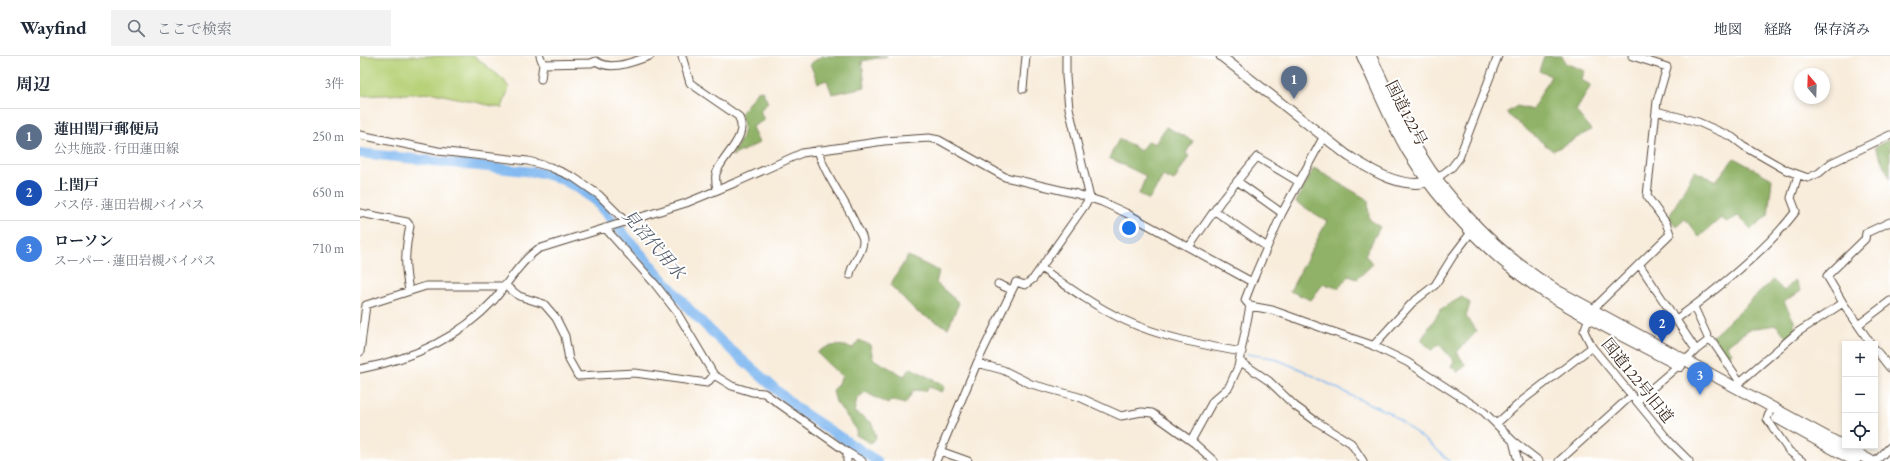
<!DOCTYPE html>
<html lang="ja">
<meta charset="utf-8">
<style>
:root{--surface:#fff;--page:#f2f2f3;--text:#1f2937;--muted:#747a83;--line:#e0e1e3;--accent:#d1495b}
body{margin:0;font-family:"EB Garamond","Noto Serif JP",serif;background:var(--page);color:var(--text)}
.controls{position:absolute;right:12px;bottom:12px;display:grid;overflow:hidden;border-radius:0px;box-shadow:0 2px 6px #0003}
.controls button{width:36px;height:36px;display:grid;place-items:center;padding:0;border:0;border-bottom:1px solid var(--line);background:var(--surface);color:var(--text);font:20px sans-serif}
.compass{position:absolute;left:1434px;top:12px;width:36px;height:36px;border-radius:50%;background:var(--surface);box-shadow:0 2px 6px #0003;rotate:341deg}
.you{position:absolute;left:769px;top:172px;width:14px;height:14px;margin:-10px;border:3px solid #fff;border-radius:50%;background:#1a73e8;box-shadow:0 0 0 6px #1a73e833}
.badge{display:grid;place-items:center;width:26px;height:26px;border-radius:50%;background:var(--accent);color:#fff;font-size:13px;font-weight:700}
.pin{position:absolute;translate:-50% -33px;filter:drop-shadow(0 1px 2px #0008)}
.pin::after{content:'';position:absolute;top:21px;width:14px;height:12px;background:inherit;clip-path:polygon(0 0,100% 0,50% 100%)}
.list{margin:0;padding:0;list-style:none}
h2{display:flex;justify-content:space-between;align-items:center;height:52px;margin:0;padding:0 16px;font-size:17px}
h2 small{font-size:13px;font-weight:400;color:var(--muted)}
.list li{display:grid;grid-template-columns:26px 1fr auto;gap:12px;align-items:center;box-sizing:border-box;height:56px;padding:0 16px;border-top:1px solid var(--line)}
.list b{display:block;font-size:15px;white-space:nowrap}
.list p{margin:0;font-size:13px;white-space:nowrap;color:var(--muted)}
.list em{font-size:13px;font-style:normal;color:var(--muted)}
.icon{flex:none;width:22px;height:22px;fill:none;stroke:currentColor;stroke-width:2;stroke-linecap:round;stroke-linejoin:round}
.map{position:relative;flex:none;width:1530px;height:405px;overflow:hidden}
header{display:flex;align-items:center;gap:24px;box-sizing:border-box;height:56px;padding:0 20px;background:var(--surface);border-bottom:1px solid var(--line)}
header strong{font-size:19px}
nav{display:flex;gap:22px;margin-inline-start:auto;font-size:14px}
.search{width:280px;height:36px;background:var(--page);display:flex;align-items:center;gap:10px;box-sizing:border-box;padding:0 14px;border-radius:0px;color:var(--muted);font-size:15px}
main{display:flex}
aside{flex:1;background:var(--surface)}
.map>svg:first-child{display:block}
.green{fill:#b6d076;stroke:#787d4a}
.forest{fill:#90b267;stroke:#666e42}
.lines{fill:none;stroke-linecap:round;stroke-linejoin:round}
.stream{stroke:#80b8f0;stroke-width:1.5}
.river{stroke:#80b8f0;stroke-width:10}
.minor-casing{stroke:#57473a;stroke-width:9}
.major-casing{stroke:#57473a;stroke-width:11}
.highway-casing{stroke:#57473a;stroke-width:12}
.minor{stroke:#fff;stroke-width:7}
.major{stroke:#fff;stroke-width:9}
.highway{stroke:#fff;stroke-width:10}
.labels{text-anchor:middle;stroke-width:4;stroke-linejoin:round;paint-order:stroke}
.street-label{font-size:16px;fill:#3b2a1e;stroke:#fff}
.water-label{font-size:17px;font-style:italic;fill:#535c68;stroke:#fff}
</style>
<header>
<strong>Wayfind</strong>
<div class="search"><svg class="icon" aria-label="search" viewBox="0 0 24 24"><circle cx="10" cy="10" r="6"/><path d="M15 15l6 6"/></svg>ここで検索</div>
<nav><a>地図</a><a>経路</a><a>保存済み</a></nav>
</header>
<main>
<aside>
<h2>周辺<small>3件</small></h2>
<ul class="list">
<li><span class="badge" style="background:#5c6f8a">1</span><div><b>蓮田閏戸郵便局</b><p>公共施設 · 行田蓮田線</p></div><em>250 m</em></li>
<li><span class="badge" style="background:#1a4fb4">2</span><div><b>上閏戸</b><p>バス停 · 蓮田岩槻バイパス</p></div><em>650 m</em></li>
<li><span class="badge" style="background:#3f7fe0">3</span><div><b>ローソン</b><p>スーパー · 蓮田岩槻バイパス</p></div><em>710 m</em></li>
</ul>
</aside>
<div class="map">
<svg width="1530" height="405" viewBox="0 0 1530 405">
<rect width="100%" height="100%" fill="#fff"/>
<filter id="ink" filterUnits="userSpaceOnUse"><feTurbulence type="fractalNoise" baseFrequency=".025" numOctaves="2"/><feDisplacementMap in="SourceGraphic" scale="8" xChannelSelector="R" yChannelSelector="G"/><feConvolveMatrix kernelMatrix="1 2 1 2 8 2 1 2 1" color-interpolation-filters="sRGB"/></filter>
<filter id="wash" filterUnits="userSpaceOnUse"><feTurbulence type="fractalNoise" baseFrequency=".012" numOctaves="4" result="noise"/><feDisplacementMap in="SourceGraphic" scale="16" xChannelSelector="R" yChannelSelector="G"/><feGaussianBlur stdDeviation="0.9" result="paint"/><feColorMatrix in="noise" values="0 0 0 0 0 0 0 0 0 0 0 0 0 0 0 0 0 1.4 0 .05"/><feComposite in="paint" operator="in"/></filter>
<g filter="url(#wash)">
<rect width="100%" height="100%" fill="#f8ecda"/>
<path class="green" d="M0,0h114l30,24 5,8 -7,20 -68,-15 -74,3z"/>
<path class="forest" d="M462,0h65l-25,5 3,26 -33,7 -5,-14 -9,3 -8,-19z
M1184,0h18l3,7 20,8 -4,9 10,5 -15,26 15,19 -38,21 -47,-38 11,-7 15,4 19,-34 -12,-5z
M402,34l6,13 -8,7 4,10 -12,7 7,16 -27,13c7,-14 17,-26 8,-41l17,-24z
M806,71l27,14 -7,12 3,3 -15,25 -11,-5 -14,24 -10,-6 7,-18 -37,-18 10,-19 13,6 8,6 8,-10 7,3z
M1530,83v39l-15,-31z
M1374,102l38,21 -4,36 -17,14 -13,-13 -11,6 -6,-4 -22,19 -14,-18 -9,8 -7,-10 25,-46 22,10z
M954,112l54,32 1,19 11,8 -15,28 8,9 -16,15 -8,-3 -11,12 -15,-4 -12,16 -21,-9 37,-70 -31,-19z
M548,200l31,15 -3,12 23,20 -11,25 -31,-16 -27,-27z
M1413,224l11,11 11,-11 6,11 -17,11 10,19 1,9 -7,8 -12,-13 -26,4 -24,16 6,8 -5,6 -15,-22z
M1102,241l8,6 -4,14 11,14 -20,21 9,14 -9,6 -6,-6 3,-5 -15,-17 -7,6 -11,-10 20,-31z
M499,284l11,5 3,14 31,17 7,-8 34,18 -3,6 -13,-5 -3,4 -12,-1 -9,14 -15,-4 -2,4 -23,-12 -8,7 -3,13 18,11 4,15 -5,5 -15,-8 1,-5 -21,-28 -3,-11 9,-14 -25,-24c10,-9 23,-9 36,-5z"/>
<g class="lines">
<path class="stream" d="M887,298l26,4 29,12 52,27 36,16 44,34 15,14"/>
<path class="river" d="M0,97l182,20 21,7 15,8 17,13 95,109 30,30 79,70 78,51"/>
</g>
</g>
<g filter="url(#ink)">
<g class="lines">
<g class="minor-casing">
<path id="minor" d="M180,0l3,8 48,-1 5,-2c15,11 38,0 54,-5
M322,0l8,27 48,33c13,20 -18,42 -22,58 -1,6 0,11 1,16
M1272,0l35,11 -10,34 -10,95 19,27 4,11 -78,76 -8,21 8,16 78,95 19,19
M181,23l2,-15
M663,33l3,-33
M1296,55l42,11 34,15 12,9 42,24 22,8 11,-5 12,-10 59,-28
M0,79l78,16 90,10 22,6 23,10 26,18 26,26
M458,94c7,26 28,51 39,77 2,3 6,10 6,14 0,13 -12,22 -13,34
M1076,123l16,-12 7,-9 39,-102
M877,125l45,32
M855,155l52,36
M0,157l47,9 3,4c-5,24 -6,40 -1,64
M245,172l50,56 21,27 38,64 18,11 20,6 12,1 83,59 15,9
M829,191l32,-46 36,-44 42,25
M1279,208l57,86
M681,212c27,19 53,38 83,52 36,17 78,25 118,32
M892,226l-7,18 5,6 22,4 53,19 47,16 35,17 77,50 29,29 26,20
M638,228l14,6
M1483,247l-16,-27 38,-37 1,-6 24,-11
M1334,251l15,33
M1315,264c40,-29 91,-69 121,-109l-5,-13 7,-23
M1498,269l32,-24
M1013,290l39,-43 23,-18 18,-29 19,-25
M1515,293l15,19
M0,296l6,-47 60,-19h80l13,10 25,8 12,14 9,18 4,24 9,16 57,-3 72,10 7,-8
M1325,305l11,-11 13,-10 4,2 27,40
M881,306l28,19 26,25 22,16 34,21 12,18
M617,307l26,7 28,14 48,13 42,19 21,-4 10,1 42,30 20,18
M0,313c52,-10 98,-30 134,-69 14,-17 26,-38 44,-51l148,-46 51,-21 65,-29 82,-12 45,-3 10,2 66,37 72,17 25,8 24,11 126,69 30,-69 42,-77
M1376,332l4,-6 58,-50 45,-29 28,41
M1277,345l42,-36
M1409,358l-2,5 22,32 13,10
M1136,368l27,-24 69,-53
M831,385l22,-40 16,-14 9,-20 12,-61
M1153,385l5,20
M580,395l28,10
M487,405v-9
M576,405l41,-98 39,-81 9,3 8,-6 57,-81 -21,-90 -3,-31v-21
M1199,405l73,-66
M1516,405l14,-14"/>
</g>
<g class="major-casing">
<path id="major" d="M861,0l126,99c24,15 57,37 87,25"/>
</g>
<g class="highway-casing">
<path id="highway" d="M1002,0c15,32 28,65 46,96 32,53 84,106 136,140 44,28 91,50 136,74
M1011,0c15,31 28,64 46,93 34,57 84,107 141,142l313,170
M1417,362l78,43"/>
</g>
<use href="#minor" class="minor"/>
<use href="#major" class="major"/>
<use href="#highway" class="highway"/>
</g>
</g>
<g class="labels">
<g class="street-label">
<text transform="translate(1047 57) rotate(63)" y="6">国道122号</text>
<text transform="translate(1278 324) rotate(51)" y="6">国道122号旧道</text>
</g>
<g class="water-label">
<text transform="translate(294 188) rotate(49)" y="6">見沼代用水</text>
</g>
</g>
</svg>
<div class="controls">
<button>+</button>
<button>−</button>
<button><svg class="icon" aria-label="locate" viewBox="0 0 24 24"><circle cx="12" cy="12" r="6"/><path d="M12 2v4M12 18v4M2 12h4M18 12h4"/></svg></button>
</div>
<svg class="compass" viewBox="-18 -18 36 36"><path d="M0-13l5 13h-10z" fill="#e53935"/><path d="M0 13l5-13h-10z" fill="#747a83"/></svg>
<div class="you"></div>
<div class="pin badge" style="left:934px;top:43px;background:#5c6f8a">1</div>
<div class="pin badge" style="left:1302px;top:287px;background:#1a4fb4">2</div>
<div class="pin badge" style="left:1340px;top:339px;background:#3f7fe0">3</div>
</div>
</main>
